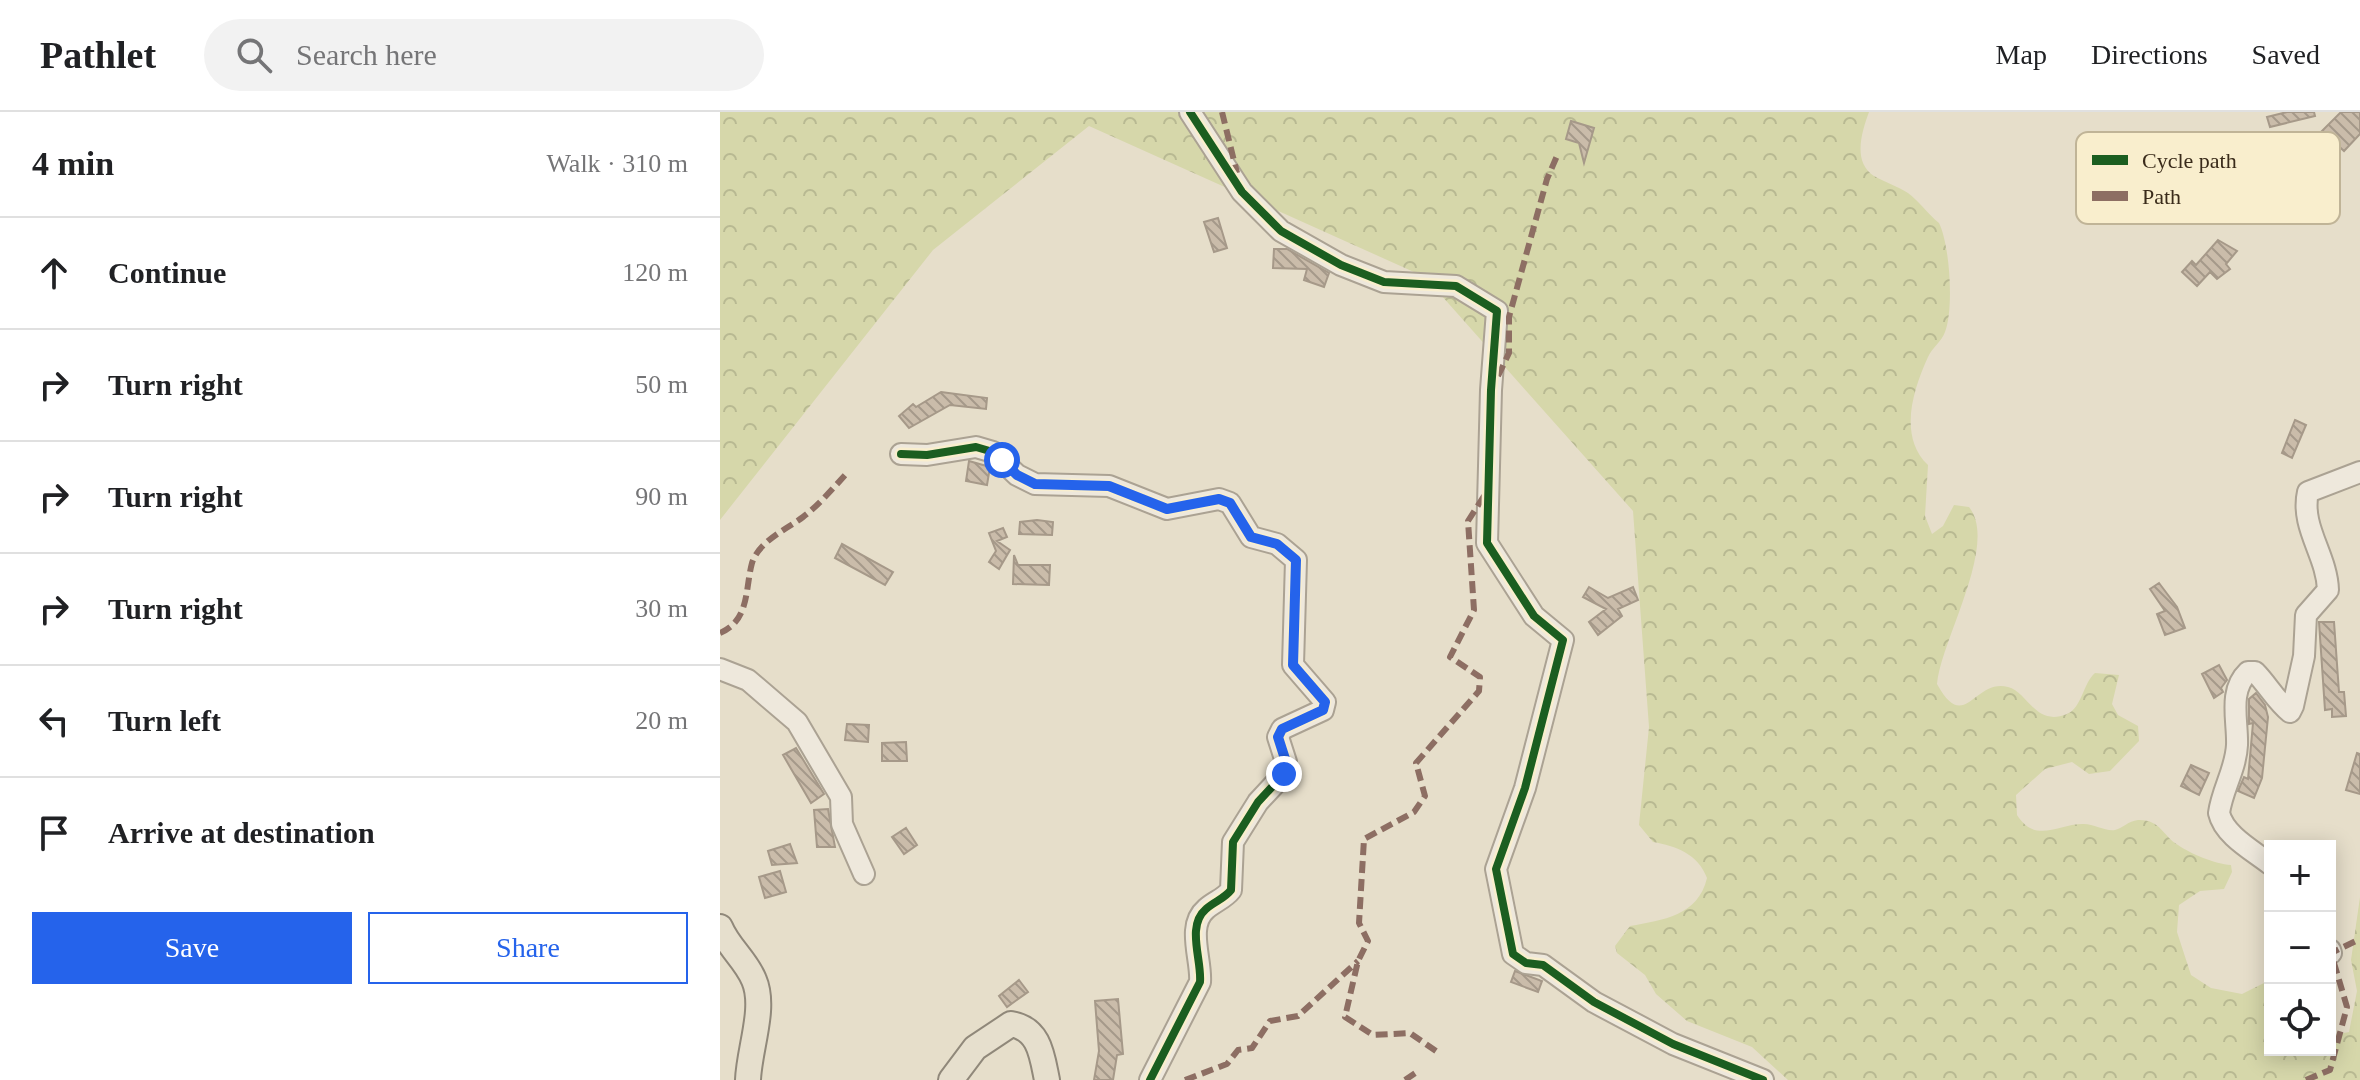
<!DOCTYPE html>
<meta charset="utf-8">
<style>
:root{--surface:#fff;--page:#f2f2f2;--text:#202124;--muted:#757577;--line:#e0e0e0;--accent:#2563eb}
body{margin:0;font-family:"Times New Roman",serif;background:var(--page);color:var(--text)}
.controls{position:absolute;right:24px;bottom:24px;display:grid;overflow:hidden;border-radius:0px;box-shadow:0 4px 20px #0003}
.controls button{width:72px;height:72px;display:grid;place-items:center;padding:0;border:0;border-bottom:2px solid var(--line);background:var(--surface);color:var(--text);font:40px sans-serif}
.stop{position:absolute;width:24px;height:24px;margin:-18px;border:6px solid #2563eb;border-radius:50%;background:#fff}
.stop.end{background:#2563eb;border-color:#fff;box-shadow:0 2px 8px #0008}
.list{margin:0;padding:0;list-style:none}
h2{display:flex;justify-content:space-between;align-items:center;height:104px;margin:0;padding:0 32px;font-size:34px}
h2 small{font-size:26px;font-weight:400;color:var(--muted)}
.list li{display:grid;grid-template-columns:52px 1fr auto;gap:24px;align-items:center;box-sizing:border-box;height:112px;padding:0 32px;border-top:2px solid var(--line)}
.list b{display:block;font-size:30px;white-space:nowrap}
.list em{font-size:26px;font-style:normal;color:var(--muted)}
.actions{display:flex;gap:16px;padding:24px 32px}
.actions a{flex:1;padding:18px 0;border:2px solid var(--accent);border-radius:0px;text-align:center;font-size:28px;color:var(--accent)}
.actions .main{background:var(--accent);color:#fff}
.icon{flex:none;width:44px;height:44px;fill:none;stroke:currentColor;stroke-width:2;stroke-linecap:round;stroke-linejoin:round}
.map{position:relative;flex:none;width:1640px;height:968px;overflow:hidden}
header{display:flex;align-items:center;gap:48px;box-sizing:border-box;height:112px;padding:0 40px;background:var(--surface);border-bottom:2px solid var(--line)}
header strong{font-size:38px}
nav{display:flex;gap:44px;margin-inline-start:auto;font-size:28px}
.search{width:560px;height:72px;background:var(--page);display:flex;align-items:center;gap:20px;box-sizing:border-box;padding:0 28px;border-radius:44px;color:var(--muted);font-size:30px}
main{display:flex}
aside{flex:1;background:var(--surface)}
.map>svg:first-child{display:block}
.forest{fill:url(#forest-crowns)}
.building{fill:url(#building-back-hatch);stroke:#a69989;stroke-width:2}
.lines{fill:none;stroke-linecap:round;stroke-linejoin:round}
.minor-casing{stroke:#aba293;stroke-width:24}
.major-casing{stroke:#90887a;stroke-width:28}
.minor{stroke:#eee8dc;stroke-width:20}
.major{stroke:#e6dfcd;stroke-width:24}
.quiet{stroke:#8d6e63;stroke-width:6;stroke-dasharray:12 6;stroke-linecap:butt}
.cycleway-casing{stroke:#f9eecd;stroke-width:13}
.cycleway{stroke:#1b5e20;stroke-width:8}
.route{stroke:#2563eb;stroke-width:10}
.key{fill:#f9eecd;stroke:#c0b497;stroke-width:2}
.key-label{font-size:22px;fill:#3a2b1a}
</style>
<header>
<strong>Pathlet</strong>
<div class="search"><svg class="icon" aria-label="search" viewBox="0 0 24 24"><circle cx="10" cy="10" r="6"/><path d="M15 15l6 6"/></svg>Search here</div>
<nav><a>Map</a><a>Directions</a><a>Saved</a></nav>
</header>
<main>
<aside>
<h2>4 min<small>Walk · 310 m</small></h2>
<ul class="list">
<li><svg class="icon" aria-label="ahead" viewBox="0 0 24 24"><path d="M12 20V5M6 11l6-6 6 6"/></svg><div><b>Continue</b></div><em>120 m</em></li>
<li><svg class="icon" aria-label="right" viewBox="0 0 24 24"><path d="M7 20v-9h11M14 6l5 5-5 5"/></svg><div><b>Turn right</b></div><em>50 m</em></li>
<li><svg class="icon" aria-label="right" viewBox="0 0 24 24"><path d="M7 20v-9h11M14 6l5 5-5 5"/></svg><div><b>Turn right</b></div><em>90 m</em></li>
<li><svg class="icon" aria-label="right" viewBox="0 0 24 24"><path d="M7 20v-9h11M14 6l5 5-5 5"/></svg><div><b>Turn right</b></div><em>30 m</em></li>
<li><svg class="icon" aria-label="left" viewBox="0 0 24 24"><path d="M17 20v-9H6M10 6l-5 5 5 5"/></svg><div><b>Turn left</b></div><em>20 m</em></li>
<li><svg class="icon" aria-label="arrive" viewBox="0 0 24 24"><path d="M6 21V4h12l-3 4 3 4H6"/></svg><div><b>Arrive at destination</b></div></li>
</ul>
<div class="actions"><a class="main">Save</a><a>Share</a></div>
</aside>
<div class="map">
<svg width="1640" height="968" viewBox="0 0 1640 968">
<defs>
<pattern id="forest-crowns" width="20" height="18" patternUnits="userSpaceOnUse" patternTransform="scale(2)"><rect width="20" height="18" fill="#d6d7aa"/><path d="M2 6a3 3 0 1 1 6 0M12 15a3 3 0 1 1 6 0" fill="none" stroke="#b8b992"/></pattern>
<pattern id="building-back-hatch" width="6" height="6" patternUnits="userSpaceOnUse" patternTransform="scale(2)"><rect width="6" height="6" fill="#cabcaa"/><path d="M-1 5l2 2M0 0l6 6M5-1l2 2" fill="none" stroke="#a5998a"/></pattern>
</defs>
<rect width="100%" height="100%" fill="#e6deca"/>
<path class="forest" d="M0,0h1149c-7,19 -17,50 5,64 11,6 23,10 34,17 10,7 20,21 31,30 11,22 15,86 6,109 -3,9 -13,16 -17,25 -15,33 -30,79 0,108l-3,51 7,18 11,-8 11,-21 15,2c30,37 -28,133 -32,177 28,51 37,-6 71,3 20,5 27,40 59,27 15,-6 16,-31 28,-41l24,2 -7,29 6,11 20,11 1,15 -29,30 -21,3 -17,-12 -27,7 -29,26 1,20c19,30 42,8 67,9 10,0 23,8 31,6 8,-2 13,-9 23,-10 22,-1 25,16 40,25 13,9 37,19 53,20l1,7 -8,17 -24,2 -21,14 -2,27 14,43 20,13 31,6 28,-14v70h60v-17l3,2 16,-3 8,-41 -6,-31 9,-63v183h-572l-36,-33 -65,-26 -31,-27 -11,-19 -28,-22 -2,-7 15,-20c33,-6 68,-10 77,-48 -9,-24 -31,-32 -54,-36l-14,-17 10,-98 -16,-216 -208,-234 -336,-151 -156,124 -213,270z"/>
<path class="building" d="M1567,0h27l1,4 -45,11 -3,-10z
M1621,0h19v22l-16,17 -22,-20z
M851,9l23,7 -10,35 -5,-20 -13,-4z
M498,106l9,30 -13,4 -10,-30z
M1498,128l19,11 -11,13 4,5 -13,10 -7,-7 -13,14 -15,-14 10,-11 4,4z
M554,137h13l42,24 -5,14 -20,-7 3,-11 -34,-1z
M221,280l46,6 -1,11 -36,-4 -41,23 -10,-12 14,-12 3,3z
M1575,308l11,5 -14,33 -10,-5z
M249,349l21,6 -3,18 -21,-4z
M317,408l16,2 -1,13 -33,-1 1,-12z
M283,416l4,9 -10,4 13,9 -11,19 -10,-7 7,-11 -7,-18z
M122,432l51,28 -8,13 -50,-27z
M294,443l4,10h32l-1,20 -36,-1z
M1439,471l18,24 8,21 -20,7 -8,-21 8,-3 -15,-22z
M869,475l19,11 25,-11 5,13 -20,9 4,7 -24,19 -9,-13 17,-13 -23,-12z
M1599,510h15l5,70h5l2,24 -14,1v-8l-7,1z
M1499,553l8,15 -6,8 2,4 -9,6 -12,-24z
M1536,581l9,12 3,12 -6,61 -8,20 -16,-7 6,-14 4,2 5,-56 -4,1v-25z
M127,612l22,1 -1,17 -23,-2z
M186,630l1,19h-25v-18z
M76,636l28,46 -13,9 -28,-48z
M1637,641l3,1v40l-14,-4z
M1471,653l18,8 -10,22 -18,-9z
M108,697l7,38h-18l-3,-37z
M186,716l11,17 -13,9 -12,-17z
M70,732l7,19 -25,2 -4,-14z
M60,759l6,21 -21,6 -6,-21z
M795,859l27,10 -4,11 -27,-10z
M299,868l9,12 -21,15 -8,-11z
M398,887l5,55 -6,1 -4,25h-19l5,-29 -4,-50z"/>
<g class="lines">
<g class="minor-casing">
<path id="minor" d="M470,0l52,80 39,39 60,34 43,17 72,4 41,25 -6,79 -4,153 47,73 29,24 -38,148 -29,81 17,85 13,9 17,2 51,37 79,42 90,36
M181,342l26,1 49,-8 17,5 24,23 18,9 74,2 58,23 52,-10 11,4 21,34 26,7 19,16 -3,105 32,37 -2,8 -41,19 -4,8 8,25 -2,12 -26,28 -25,40 -2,48c-7,9 -16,11 -25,19 -20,17 -4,51 -6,73l-50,98
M0,557l28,11 49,42 44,75 1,27 22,50
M1550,752c-18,-14 -46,-29 -51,-51 3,-23 17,-44 18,-68 1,-24 -9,-54 11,-73h7c12,12 22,30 35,40l3,-6 11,-50 2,-41 22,-25c-1,-35 -28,-63 -20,-98l52,-20
M1610,838l1,3"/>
</g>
<g class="major-casing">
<path id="major" d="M0,815c8,20 26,33 34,53 12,28 -5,69 -6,100
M231,968l24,-32 36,-24c29,5 31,32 36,56"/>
</g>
<use href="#minor" class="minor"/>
<use href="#major" class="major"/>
<path class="quiet" d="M502,0l15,61
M778,264l11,-23v-36l38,-138 10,-23
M0,521c30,-13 25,-44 32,-70 7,-22 35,-34 51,-46 16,-12 31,-30 45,-45
M716,939l-26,-18 -37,2 -28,-18 13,-56 10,-20 -9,-18 5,-84 50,-27 11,-16 -9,-33 63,-72 1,-14 -30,-20 24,-47 -6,-89 18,-28
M465,968l42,-16 11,-14 14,-2 18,-27 28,-5 60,-55
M685,968l12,-8
M1586,968l24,-10 17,-63 -16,-54 29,-14"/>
<g class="cycleway-casing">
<path id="cycleway" d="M470,0l52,80 39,39 60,34 43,17 72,4 41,25 -6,79 -4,153 47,73 29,24 -38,148 -29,81 17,85 13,9 17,2 51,37 79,42 90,36
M181,342l26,1 49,-8 17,5 24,23 18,9 74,2 58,23 52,-10 11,4 21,34 26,7 19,16 -3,105 32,37 -2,8 -41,19 -4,8 8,25 -2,12 -26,28 -25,40 -2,48c-7,9 -16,11 -25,19 -20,17 -4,51 -6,73l-50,98"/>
</g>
<use href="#cycleway" class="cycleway"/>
</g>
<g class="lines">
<path class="route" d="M282,348l15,15 18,9 74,2 58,23 52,-10 11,4 21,34 26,7 19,16 -3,105 32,37 -2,8 -41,19 -4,8 8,25 -2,12"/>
</g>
<rect x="1356" y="20" width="264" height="92" rx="12" class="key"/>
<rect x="1372" y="43" width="36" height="10" fill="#1b5e20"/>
<rect x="1372" y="79" width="36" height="10" fill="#8d6e63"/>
<g class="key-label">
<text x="1422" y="56">Cycle path</text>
<text x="1422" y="92">Path</text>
</g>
</svg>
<div class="controls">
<button>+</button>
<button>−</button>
<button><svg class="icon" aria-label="locate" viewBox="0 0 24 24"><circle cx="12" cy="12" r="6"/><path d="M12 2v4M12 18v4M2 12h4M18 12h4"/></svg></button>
</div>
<div class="stop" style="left:282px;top:348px"></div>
<div class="stop end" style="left:564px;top:662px"></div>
</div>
</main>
